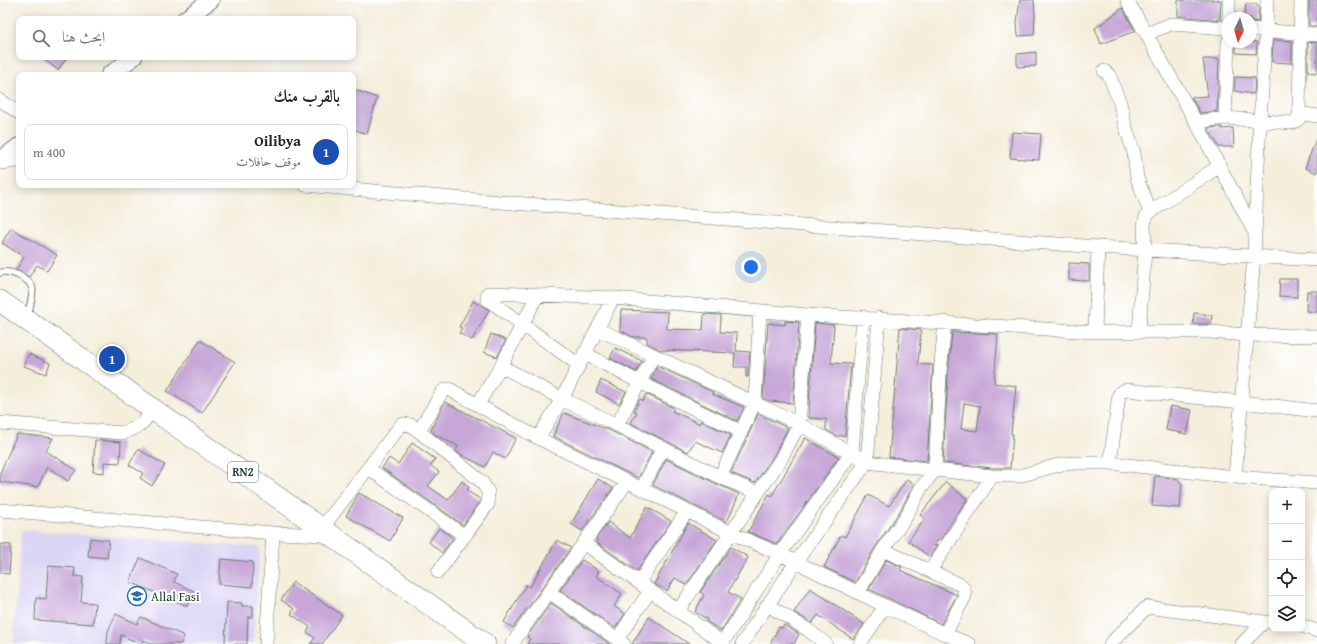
<!DOCTYPE html>
<html lang="ar">
<meta charset="utf-8">
<style>
:root{--surface:#fff;--page:#f6f6f6;--text:#222;--muted:#767676;--line:#e0e0e0;--accent:#1f6fb2}
body{margin:0;font-family:"Gentium Book Plus",Amiri,serif;background:var(--page);color:var(--text);direction:rtl}
.controls{position:absolute;right:12px;bottom:12px;display:grid;overflow:hidden;border-radius:8px;box-shadow:0 2px 10px #0003}
.controls button{width:36px;height:36px;display:grid;place-items:center;padding:0;border:0;border-bottom:1px solid var(--line);background:var(--surface);color:var(--text);font:20px sans-serif}
.compass{position:absolute;left:1221px;top:12px;width:36px;height:36px;border-radius:50%;background:var(--surface);box-shadow:0 2px 10px #0003;rotate:185deg}
.you{position:absolute;left:751px;top:267px;width:14px;height:14px;margin:-10px;border:3px solid #fff;border-radius:50%;background:#1a73e8;box-shadow:0 0 0 6px #1a73e833}
.badge{display:grid;place-items:center;width:26px;height:26px;border-radius:50%;background:var(--accent);color:#fff;font-size:13px;font-weight:700}
.pin{position:absolute;translate:-50% -50%;border:2px solid #fff;box-shadow:0 1px 4px #0006}
.list{margin:0;padding:0;list-style:none}
h2{display:flex;justify-content:space-between;align-items:center;height:52px;margin:0;padding:0 16px;font-size:17px}
h2 small{font-size:13px;font-weight:400;color:var(--muted)}
.list li{display:grid;grid-template-columns:26px 1fr auto;gap:12px;align-items:center;box-sizing:border-box;height:56px;margin:0 8px 8px;padding:0 8px;border:1px solid var(--line);border-radius:8px}
.list b{display:block;font-size:15px;white-space:nowrap}
.list p{margin:0;font-size:13px;white-space:nowrap;color:var(--muted)}
.list em{font-size:13px;font-style:normal;color:var(--muted)}
.icon{flex:none;width:22px;height:22px;fill:none;stroke:currentColor;stroke-width:2;stroke-linecap:round;stroke-linejoin:round}
.map{position:relative;flex:none;width:1317px;height:644px;overflow:hidden;direction:ltr}
.search{position:absolute;background:var(--surface);box-shadow:0 2px 10px #0003;left:16px;top:16px;width:340px;height:44px;display:flex;align-items:center;gap:10px;box-sizing:border-box;padding:0 14px;border-radius:8px;color:var(--muted);font-size:15px}
.panel{position:absolute;background:var(--surface);box-shadow:0 2px 10px #0003;left:16px;top:72px;width:340px;height:116px;border-radius:8px;direction:rtl}
.map>svg:first-child{display:block}
.built{fill:#dcd5f6}
.building{fill:#c7a7d8;fill-rule:evenodd}
.lines{fill:none;stroke-linecap:round;stroke-linejoin:round}
.service-casing{stroke:#6a7b6e;stroke-width:8}
.minor-casing{stroke:#6a7b6e;stroke-width:14}
.tertiary-casing{stroke:#6a7b6e;stroke-width:18}
.trunk-casing{stroke:#6a7b6e;stroke-width:22}
.service{stroke:#fff;stroke-width:6}
.minor{stroke:#fff;stroke-width:13}
.tertiary{stroke:#fff;stroke-width:16}
.trunk{stroke:#fff;stroke-width:21}
.labels{text-anchor:middle;stroke-width:4;stroke-linejoin:round;paint-order:stroke}
.shield{fill:#fff;stroke:#627771;stroke-width:1}
.shield-label{font-size:12px;font-weight:bold;fill:#1f3d34}
.poi-label{font-size:13px;fill:#1f3d34;stroke:#fff;text-anchor:start}
</style>
<div class="map">
<svg width="1317" height="644" viewBox="0 0 1317 644">
<rect width="100%" height="100%" fill="#fff"/>
<filter id="ink" filterUnits="userSpaceOnUse"><feTurbulence type="fractalNoise" baseFrequency=".025" numOctaves="2"/><feDisplacementMap in="SourceGraphic" scale="8" xChannelSelector="R" yChannelSelector="G"/><feConvolveMatrix kernelMatrix="1 2 1 2 8 2 1 2 1" color-interpolation-filters="sRGB"/></filter>
<filter id="wash" filterUnits="userSpaceOnUse"><feTurbulence type="fractalNoise" baseFrequency=".012" numOctaves="4" result="noise"/><feDisplacementMap in="SourceGraphic" scale="16" xChannelSelector="R" yChannelSelector="G"/><feGaussianBlur stdDeviation="0.9" result="paint"/><feColorMatrix in="noise" values="0 0 0 0 0 0 0 0 0 0 0 0 0 0 0 0 0 1.4 0 .05"/><feComposite in="paint" operator="in"/></filter>
<g filter="url(#wash)">
<rect width="100%" height="100%" fill="#f4eedb"/>
<path class="built" d="M21,530l239,17 -7,97h-240z"/>
<g id="blocks">
<path class="building" d="M1020,0h14l1,15 -1,20 -16,1 -1,-14z
M1178,0h43l-1,20 -42,-4z
M1309,0h8v27l-8,-1z
M1246,4h10l3,4 -1,14 -7,-1v-3h-7z
M1123,8l12,23 -34,13 -6,-16z
M1273,40l19,1v22l-20,-1z
M1236,42h21l-1,12 -20,-1z
M1308,42l9,1v30l-9,-1z
M1036,52v14l-19,1v-13z
M41,57h26l-9,13z
M1203,59h16l-2,52 -17,2 -9,-16 17,-1z
M1235,77l20,1 -1,16 -20,-3z
M353,89l24,9 -10,36 -14,-5z
M1222,127v2l11,-1 1,19h-15l-11,-19z
M1012,132l29,2 -2,26 -29,-2z
M1316,139h1v34l-12,-5z
M11,228l46,27 -10,16 -10,-6 -8,12 -13,-7 8,-13 -22,-14z
M1069,263l20,1v17l-20,-1z
M1280,279h17v18l-18,-1z
M1307,291h10v21l-11,-1z
M473,301l16,9 -17,30 -13,-7 3,-5 -3,-1z
M621,310l47,2 -1,17 36,1 1,-16 17,1 -1,17 17,1 -1,18 14,1 -2,25h-2v-10h-12l1,-14 -74,-3 -14,-7v-6h-14l-13,-7z
M1194,313l18,2 -1,9h-18z
M785,321l14,1 -6,81 -24,-2 -6,-3 5,-75 17,2z
M815,323l19,2 -3,38 20,1 -6,72h-8l-11,-6v-11l-17,-1v-13z
M900,328l21,2 -3,34 15,1 -6,96 -38,-4z
M952,332l46,2 -4,49 22,3 -5,48h2l-3,34h-18l-49,-5 5,-88zM964,403l16,3 -3,25 -16,-2z
M491,334l15,6 -9,17 -13,-5z
M200,340l35,22 -33,51 -35,-22z
M615,348l27,13 -6,11 -26,-14z
M29,354l21,9 -4,11 -22,-8z
M657,366l56,26 -1,2 32,13 -7,14 -86,-42z
M601,380l25,12 -7,12 -23,-12z
M646,394l28,14 -2,3 28,13 1,-3 30,14 -9,18 -27,-12 -7,11 -57,-29 6,-11 -3,-1 6,-12 3,2z
M445,402l71,36 -11,21 -12,-7 -8,15 -23,-12 -6,-4 2,-5 -22,-11 -5,-5z
M1170,406l22,4 -5,24 -21,-4z
M564,413l45,17 43,22 -14,26 -85,-42z
M758,414l30,14 -14,27 -19,28 -24,-10z
M17,434l36,4 -7,13 30,19 -8,11 -21,-14 -9,20 -38,-5v-9z
M805,438l34,19 -62,87 -29,-12 21,-38 3,2z
M95,440l26,2 -1,21 -16,-1v11l-11,-1z
M412,443l23,16 -4,7 8,6 -11,14 20,14 14,-19 7,6 -2,4 13,8v2l-17,24 -81,-57 7,-10 9,6z
M138,449l27,16 -13,21 -12,-8 3,-5 -14,-8z
M666,459l51,25 22,10 -12,28 -74,-37z
M1155,476l23,3 4,5 -2,24 -28,-2z
M598,479l15,9 -31,43 -11,-7z
M907,479l7,5 -14,27 -24,35 -21,36 -31,-15 17,-32 4,2 23,-42 21,11z
M946,482l21,17 -25,38 -10,9 5,-1 -7,12 -22,-16 17,-22 -5,-4z
M359,493l44,25 -13,23 -44,-25z
M647,507l24,14 -34,50 -41,-29 1,-2 -1,-1 12,-17 22,16z
M688,523l29,17 -31,45 -11,-7 -8,13 -13,-7z
M439,528l14,10 -11,15 -13,-11z
M90,538l19,2 -2,18 -19,-2z
M557,540l14,8 -58,80 -9,-6 22,-37 4,2z
M0,544l11,1 -2,29 -9,-1z
M731,547l17,10 -20,35 13,7 -20,32 -15,-10 1,-2 -12,-7 9,-17 -4,-3z
M140,558l37,16 -3,8 20,9 -7,15 -57,-24z
M221,559l32,3 -1,25 -33,-3z
M582,560l17,11 -3,5 26,18 -8,12 11,8 -10,14 -55,-38z
M886,560l16,7 -2,3 57,25 -16,29 -72,-35z
M48,566l27,2 -1,8 9,1 -2,25 14,1 -2,21 -58,-4 1,-22 10,1z
M293,582l49,33 -20,29h-12l5,-6 -8,-6 3,-5 -19,-13 3,-5 -13,-9z
M810,588l54,36 -11,15 -35,-24 -6,8 -18,-11z
M227,602l15,1v3h11v11h-5l-1,27h-22z
M551,603l59,41h-83l3,-5 -3,-2z
M116,614l21,10 4,-7 43,19 -3,8h-29l-9,-4 -2,4 -20,-9 -1,9h-13l1,-13z
M649,617l40,27h-57z
M784,625l15,9 -5,10h-24l9,-17 3,1z"/>
</g>
</g>
<g filter="url(#ink)">
<use href="#blocks" fill-opacity="0" stroke="#6a7b6e" stroke-width="1"/>
<g class="lines">
<g class="service-casing">
<path id="service" d="M0,273c8,-4 29,5 32,14 2,6 -3,22 -4,28"/>
</g>
<g class="minor-casing">
<path id="minor" d="M1127,0l69,122 59,111
M1229,18v-18
M1251,29l66,6
M1146,34l25,-10 56,4
M1104,71l5,4 11,28 5,22 9,28 3,25 13,34
M0,100l19,13
M1299,113l18,3
M1225,118l67,5 6,-3 1,-7 2,-113
M1196,122l29,-4 3,-76
M0,163l19,-2
M305,185l207,18 586,44 219,13
M598,329l201,95 68,38 68,8 57,6h27l43,-12 15,-1h33l125,14 82,6
M1139,331l6,-81 -1,-25 2,-8 4,-5 68,-45
M1095,332l3,-85
M584,353l55,29 101,49
M579,365l-92,-66v-4l1,-2h6l119,5 195,17 287,17h115l37,3 70,1
M501,366l61,33 55,26 103,52 38,16
M478,404l23,-38 36,-70
M0,423l123,10c17,-6 20,-9 30,-24
M617,425l37,-70
M419,431l23,-39 4,-3h3l89,49 149,73 44,22 49,21 105,52 60,28 20,-38 -1,-7 -3,-4 -78,-35
M538,438l24,-39 51,-101
M1110,463l9,-68 2,-3 5,-2 115,12 76,9
M368,468l97,68
M720,477l35,-75 5,-91
M1235,477l19,-221 6,-136 6,-90 1,-30
M642,488l21,-40
M0,510l273,23 56,2
M322,528l79,-103 3,-1 7,1 71,57 6,10v12l-50,68
M584,543l140,101
M930,571l62,-95
M639,582l48,-71
M549,592l75,52
M858,593l25,-43 24,-35 14,-27 14,-18 5,-96 5,-52
M768,605l40,25 18,14
M678,611l103,-152 18,-35 9,-109
M1302,626l15,5
M945,634l24,10
M617,639l33,-48
M266,644l7,-111
M512,644l115,-162
M722,644l58,-90 72,-102 11,-135
M742,644l54,-82 71,-100 12,-144
M860,644l25,-38
M1110,644l37,-37 117,15
M1242,644l22,-22h5"/>
</g>
<g class="tertiary-casing">
<path id="tertiary" d="M185,19l26,-19
M109,75l25,-18
M0,160l19,-14"/>
</g>
<g class="trunk-casing">
<path id="trunk" d="M0,301l485,343"/>
</g>
<use href="#service" class="service"/>
<use href="#minor" class="minor"/>
<use href="#tertiary" class="tertiary"/>
<use href="#trunk" class="trunk"/>
</g>
</g>
<defs>
<g id="school-ring" transform="scale(1)"><circle r="9.5" fill="#fff" stroke="#1f6fb2" stroke-width="1.5"/><path d="M0-5L7-2L0 1L-7-2ZM-4 1L0 2.5L4 1V4Q0 6-4 4Z" fill="#1f6fb2"/></g>
</defs>
<g fill-rule="evenodd">
<use href="#school-ring" x="137" y="596"/>
</g>
<g class="labels">
<rect class="shield" x="228" y="462" width="30" height="20" rx="3"/>
<g class="shield-label">
<text x="243" y="476">RN2</text>
</g>
<g class="poi-label">
<text x="151" y="601">Allal Fasi</text>
</g>
</g>
</svg>
<div class="controls">
<button>+</button>
<button>−</button>
<button><svg class="icon" aria-label="locate" viewBox="0 0 24 24"><circle cx="12" cy="12" r="6"/><path d="M12 2v4M12 18v4M2 12h4M18 12h4"/></svg></button>
<button><svg class="icon" aria-label="layers" viewBox="0 0 24 24"><path d="M12 4l9 5-9 5-9-5zM3 14l9 5 9-5"/></svg></button>
</div>
<svg class="compass" viewBox="-18 -18 36 36"><path d="M0-13l5 13h-10z" fill="#e53935"/><path d="M0 13l5-13h-10z" fill="#767676"/></svg>
<div class="you"></div>
<div class="pin badge" style="left:112px;top:359px;background:#1a4fb4">1</div>
<div class="search"><svg class="icon" aria-label="search" viewBox="0 0 24 24"><circle cx="10" cy="10" r="6"/><path d="M15 15l6 6"/></svg>ابحث هنا</div>
<section class="panel">
<h2>بالقرب منك<small></small></h2>
<ul class="list">
<li><span class="badge" style="background:#1a4fb4">1</span><div><b>Oilibya</b><p>موقف حافلات</p></div><em>400 m</em></li>
</ul>
</section>
</div>
